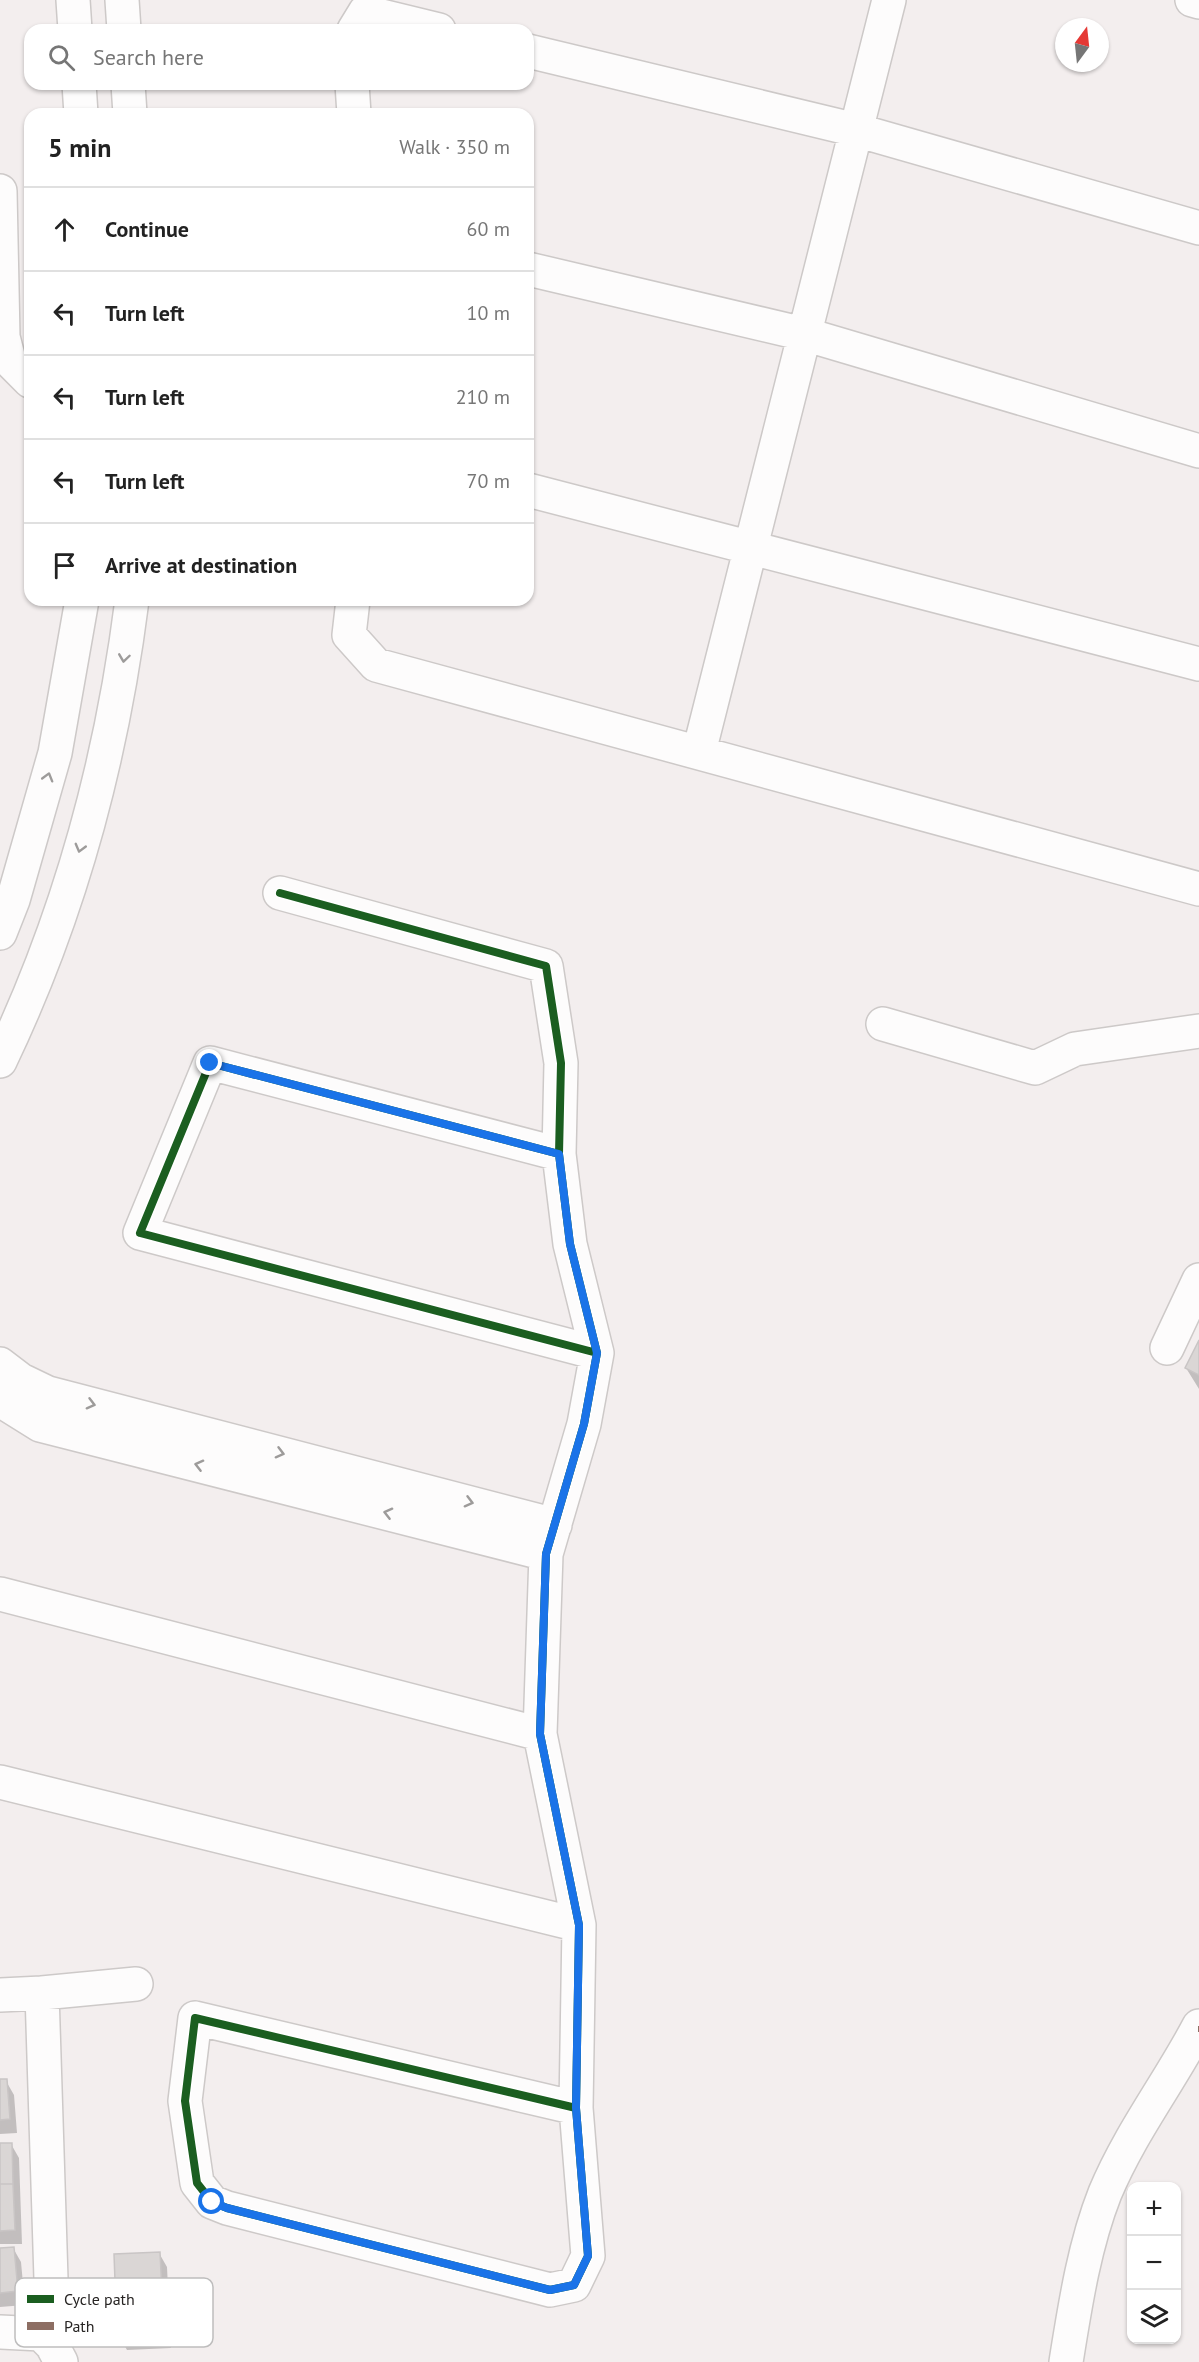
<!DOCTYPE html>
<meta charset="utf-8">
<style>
:root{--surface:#fff;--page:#f2f2f2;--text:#222;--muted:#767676;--line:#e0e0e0}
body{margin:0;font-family:"PT Sans",sans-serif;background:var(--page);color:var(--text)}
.controls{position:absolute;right:18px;bottom:18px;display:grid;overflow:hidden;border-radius:12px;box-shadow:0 2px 4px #0004}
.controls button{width:54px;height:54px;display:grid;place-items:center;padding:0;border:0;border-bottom:2px solid var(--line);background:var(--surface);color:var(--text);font:30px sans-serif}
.compass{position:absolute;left:1055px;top:18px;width:54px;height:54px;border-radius:50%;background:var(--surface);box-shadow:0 2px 4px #0004;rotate:15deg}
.stop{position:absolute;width:18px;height:18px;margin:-14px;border:4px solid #1a73e8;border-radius:50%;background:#fff}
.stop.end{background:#1a73e8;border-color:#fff;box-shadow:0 2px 6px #0008}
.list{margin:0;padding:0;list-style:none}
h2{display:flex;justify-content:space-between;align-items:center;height:78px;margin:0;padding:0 24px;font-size:26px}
h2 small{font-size:20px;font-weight:400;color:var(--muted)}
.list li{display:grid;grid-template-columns:39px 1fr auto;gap:18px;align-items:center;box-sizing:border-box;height:84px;padding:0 24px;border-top:2px solid var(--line)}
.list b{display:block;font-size:22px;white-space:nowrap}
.list em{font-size:20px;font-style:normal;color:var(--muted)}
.icon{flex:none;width:33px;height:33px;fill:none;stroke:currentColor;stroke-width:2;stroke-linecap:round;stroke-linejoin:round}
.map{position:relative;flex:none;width:1199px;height:2362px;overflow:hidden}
.search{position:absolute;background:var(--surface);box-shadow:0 2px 4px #0004;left:24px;top:24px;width:510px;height:66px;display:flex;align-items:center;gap:15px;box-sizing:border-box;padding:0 21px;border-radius:18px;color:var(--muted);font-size:22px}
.panel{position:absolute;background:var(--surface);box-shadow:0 2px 4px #0004;left:24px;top:108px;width:510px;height:498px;border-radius:18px}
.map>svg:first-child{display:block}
.shadow{fill:#0003}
.building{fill:#dad6d5;stroke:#c9c5c5;stroke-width:1.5}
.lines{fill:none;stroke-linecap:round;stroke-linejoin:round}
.minor-casing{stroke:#cdc9c8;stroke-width:36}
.minor{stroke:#fdfcfc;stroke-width:33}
.quiet{stroke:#8d6e63;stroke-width:6;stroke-dasharray:12 6;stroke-linecap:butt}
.cycleway-casing{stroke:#fff;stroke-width:11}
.cycleway{stroke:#1b5e20;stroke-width:8}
.oneway{stroke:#9d9b9a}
.route{stroke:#1a73e8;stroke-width:8}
.key{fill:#fff;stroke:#bebdbd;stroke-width:1.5}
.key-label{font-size:16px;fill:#272423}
</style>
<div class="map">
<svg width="1199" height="2362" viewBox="0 0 1199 2362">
<rect width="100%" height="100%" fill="#f3eeee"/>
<path class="shadow" d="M1199,1343v46l-13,-21z
M0,2081h6l8,14 3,38 -17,1z
M11,2144l8,14 3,86h-22v-99z
M13,2248l8,14 4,43 -25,2v-58z
M159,2253l8,14 4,81 -44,2 -8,-14 -4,-81z"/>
<path class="building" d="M1199,1340v35l-14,-7z
M0,2079h7l3,40 -10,1z
M0,2143h12l1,41h-13z
M0,2184h13l2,46 -15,1z
M14,2247l4,44 -18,2v-45z
M160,2252l4,82 -47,2 -3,-82z"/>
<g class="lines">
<g class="minor-casing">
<path id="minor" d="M73,0l2,30
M122,0l2,30
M1192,0l7,2
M354,30l11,-18 74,18
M528,51l328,79 343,98
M79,84l2,30
M128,84l2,30
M352,84l2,30
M0,191l3,146 6,23 21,21
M528,269l276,65 395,117
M528,490l671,174
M353,600l-4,35 27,30 823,224
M699,752l190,-752
M280,893l266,73 15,97 -2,91 -349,-91 -70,170 457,120
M0,933l13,-33 42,-147 27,-153
M883,1024l152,44 40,-19 124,-18
M0,1061c69,-144 112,-303 132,-461
M559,1154l11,90 27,109 -13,71 -38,130 -6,180 39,191 -3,183 12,148 -14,29 -24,5 -323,-82 -15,-6 -15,-19 -12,-82 10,-83 381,90
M1167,1348l32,-68
M0,1364l21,16 27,13 507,132
M0,1400l40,25 506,129
M0,1594l540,140
M0,1782l579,143
M0,1995l42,-2
M0,2332l41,2 11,11 9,17
M41,2334l11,-23 -10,-318 94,-9
M1066,2362c9,-56 18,-116 39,-169 25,-60 64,-110 94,-167"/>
</g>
<use href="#minor" class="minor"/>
<path class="quiet" d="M1198,2029h1"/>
<g class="cycleway-casing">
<path id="cycleway" d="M280,893l266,73 15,97 -2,91 -349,-91 -70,170 457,120
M559,1154l11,90 27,109 -13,71 -38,130 -6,180 39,191 -3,183 12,148 -14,29 -24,5 -323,-82 -15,-6 -15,-19 -12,-82 10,-83 381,90"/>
</g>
<use href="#cycleway" class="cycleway"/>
</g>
<defs><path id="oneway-chevron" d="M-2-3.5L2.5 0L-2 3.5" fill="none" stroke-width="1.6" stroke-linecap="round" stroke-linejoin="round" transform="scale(1.5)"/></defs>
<g class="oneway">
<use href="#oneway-chevron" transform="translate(124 658) rotate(98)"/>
<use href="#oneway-chevron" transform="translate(48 777) rotate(-74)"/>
<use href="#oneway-chevron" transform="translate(80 848) rotate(105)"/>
<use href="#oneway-chevron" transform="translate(91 1404) rotate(15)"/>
<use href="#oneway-chevron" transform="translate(280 1453) rotate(15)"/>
<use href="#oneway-chevron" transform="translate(199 1465) rotate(-166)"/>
<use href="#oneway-chevron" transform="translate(469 1502) rotate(15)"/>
<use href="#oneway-chevron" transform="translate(388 1513) rotate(-166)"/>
</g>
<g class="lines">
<path class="route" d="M210,1063l349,91 11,90 27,109 -13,71 -38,130 -6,180 39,191 -3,183 12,148 -14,29 -24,5 -323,-82 -15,-6"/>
</g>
<rect x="15" y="2278" width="198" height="69" rx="9" class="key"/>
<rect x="27" y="2295" width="27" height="8" fill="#1b5e20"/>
<rect x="27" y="2322" width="27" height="8" fill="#8d6e63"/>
<g class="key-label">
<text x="64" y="2305">Cycle path</text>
<text x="64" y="2332">Path</text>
</g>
</svg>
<div class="controls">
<button>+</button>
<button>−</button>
<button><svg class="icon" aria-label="layers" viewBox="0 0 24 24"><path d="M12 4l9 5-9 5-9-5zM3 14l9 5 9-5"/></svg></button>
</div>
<svg class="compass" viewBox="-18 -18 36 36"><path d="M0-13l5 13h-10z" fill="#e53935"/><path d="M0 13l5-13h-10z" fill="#767676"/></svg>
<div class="stop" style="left:212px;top:2202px"></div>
<div class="stop end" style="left:210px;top:1063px"></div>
<div class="search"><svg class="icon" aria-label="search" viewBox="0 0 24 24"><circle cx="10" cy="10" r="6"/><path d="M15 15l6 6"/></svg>Search here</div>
<section class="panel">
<h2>5 min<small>Walk · 350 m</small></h2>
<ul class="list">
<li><svg class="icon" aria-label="ahead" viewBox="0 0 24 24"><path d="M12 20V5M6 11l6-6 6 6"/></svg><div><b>Continue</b></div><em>60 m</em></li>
<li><svg class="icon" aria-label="left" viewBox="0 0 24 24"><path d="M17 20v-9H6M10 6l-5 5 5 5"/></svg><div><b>Turn left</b></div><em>10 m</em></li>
<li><svg class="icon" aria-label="left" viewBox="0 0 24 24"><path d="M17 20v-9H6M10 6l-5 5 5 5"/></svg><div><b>Turn left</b></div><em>210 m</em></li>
<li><svg class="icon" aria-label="left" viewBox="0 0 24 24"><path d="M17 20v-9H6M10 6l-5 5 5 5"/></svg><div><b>Turn left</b></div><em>70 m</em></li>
<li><svg class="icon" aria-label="arrive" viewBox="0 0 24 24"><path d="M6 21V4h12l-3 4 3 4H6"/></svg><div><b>Arrive at destination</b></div></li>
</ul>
</section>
</div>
